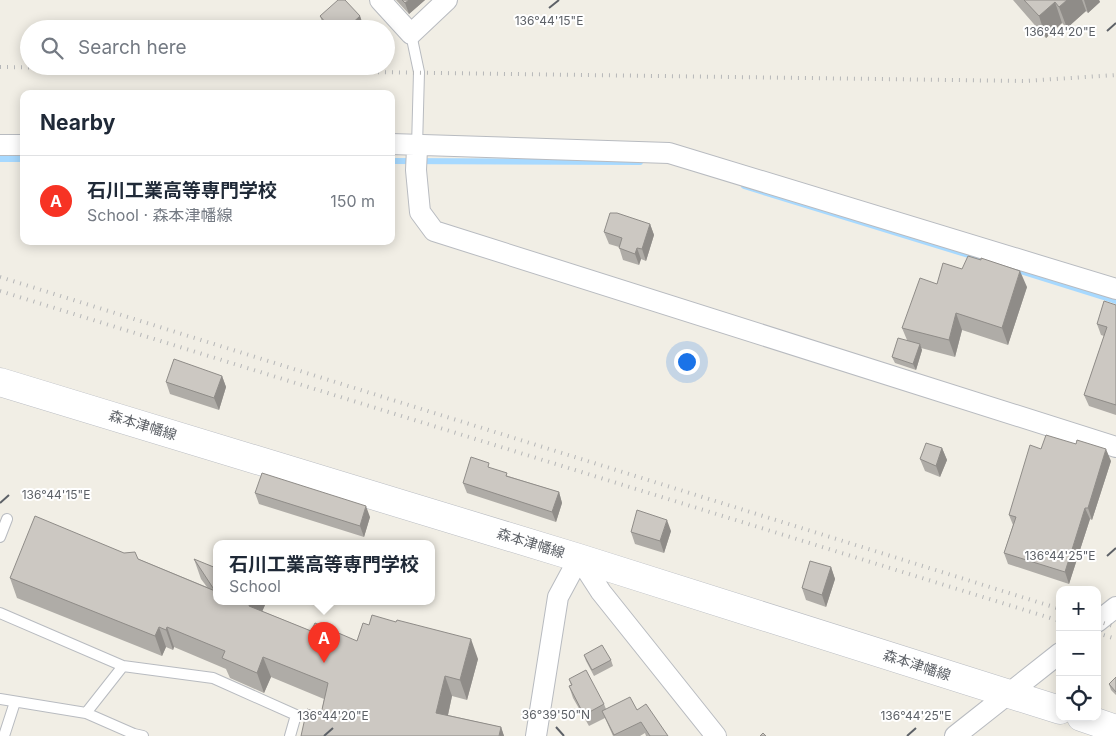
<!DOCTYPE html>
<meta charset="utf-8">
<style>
:root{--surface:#fff;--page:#f6f6f7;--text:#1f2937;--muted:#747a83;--line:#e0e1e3;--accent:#f73324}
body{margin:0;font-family:Inter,"Noto Sans JP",sans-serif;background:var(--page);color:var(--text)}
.controls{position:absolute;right:15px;bottom:15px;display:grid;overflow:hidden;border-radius:10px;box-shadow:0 2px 12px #0003}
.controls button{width:45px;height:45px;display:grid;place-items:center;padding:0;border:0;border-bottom:1px solid var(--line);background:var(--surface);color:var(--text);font:25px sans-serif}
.you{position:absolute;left:686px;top:361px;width:18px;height:18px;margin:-12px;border:4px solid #fff;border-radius:50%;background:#1a73e8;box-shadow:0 0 0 8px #1a73e833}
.badge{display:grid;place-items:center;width:32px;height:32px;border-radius:50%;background:var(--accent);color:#fff;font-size:16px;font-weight:700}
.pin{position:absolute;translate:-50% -41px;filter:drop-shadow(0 1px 2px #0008)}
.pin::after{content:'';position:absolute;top:26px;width:18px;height:15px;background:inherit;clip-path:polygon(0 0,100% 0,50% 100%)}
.popup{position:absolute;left:213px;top:540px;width:222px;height:65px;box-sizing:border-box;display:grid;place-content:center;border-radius:10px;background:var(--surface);filter:drop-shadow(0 1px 4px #0005);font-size:16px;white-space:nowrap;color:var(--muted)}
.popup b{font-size:19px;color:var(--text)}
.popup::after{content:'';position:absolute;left:50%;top:100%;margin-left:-10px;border:10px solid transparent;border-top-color:var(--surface)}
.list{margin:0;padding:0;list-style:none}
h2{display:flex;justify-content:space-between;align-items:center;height:65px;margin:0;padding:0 20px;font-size:21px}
h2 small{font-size:16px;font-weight:400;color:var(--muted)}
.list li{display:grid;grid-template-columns:32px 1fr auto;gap:15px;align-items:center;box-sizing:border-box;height:90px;padding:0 20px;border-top:1px solid var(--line)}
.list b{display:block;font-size:19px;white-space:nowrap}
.list p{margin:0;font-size:16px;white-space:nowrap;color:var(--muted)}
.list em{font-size:16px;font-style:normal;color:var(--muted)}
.icon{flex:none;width:28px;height:28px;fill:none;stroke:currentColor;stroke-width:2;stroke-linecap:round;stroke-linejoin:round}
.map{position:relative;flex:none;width:1116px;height:736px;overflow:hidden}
.search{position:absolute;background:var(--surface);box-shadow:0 2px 12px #0003;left:20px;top:20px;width:375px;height:55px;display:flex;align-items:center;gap:12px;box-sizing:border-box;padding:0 18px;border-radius:28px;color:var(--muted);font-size:19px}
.panel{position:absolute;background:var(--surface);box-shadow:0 2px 12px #0003;left:20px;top:90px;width:375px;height:155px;border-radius:10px}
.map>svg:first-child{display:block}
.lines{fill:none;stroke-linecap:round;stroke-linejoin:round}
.stream{stroke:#a7d9ff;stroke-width:6}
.lane-casing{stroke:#b8bbc0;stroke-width:12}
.street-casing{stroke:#b8bbc0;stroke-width:22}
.secondary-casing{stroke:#b9bcc2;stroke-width:29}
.lane{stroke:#fff;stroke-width:10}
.street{stroke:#fff;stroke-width:20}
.secondary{stroke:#fff;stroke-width:28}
.rail{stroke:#b6b7b8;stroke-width:4;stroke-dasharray:1 6;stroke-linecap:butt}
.wall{fill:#afaca7}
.shaded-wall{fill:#8f8c88}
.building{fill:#ccc8c2;stroke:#8f8c88}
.ticks{fill:none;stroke:#5d6167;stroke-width:2}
.labels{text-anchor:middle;stroke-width:4;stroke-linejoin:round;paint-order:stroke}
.street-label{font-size:14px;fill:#5d6167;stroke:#fff}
.ticks-label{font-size:12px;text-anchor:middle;fill:#5d6167;stroke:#fff;stroke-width:4;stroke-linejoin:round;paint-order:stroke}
</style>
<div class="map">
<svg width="1116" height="736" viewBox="0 0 1116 736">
<rect width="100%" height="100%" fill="#f1eee5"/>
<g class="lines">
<path class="stream" d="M0,159h24
M391,161l249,1
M744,186l244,75
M1014,269l102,32"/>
<g class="lane-casing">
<path id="lane" d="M411,34l8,38 -2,75
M0,537l7,-18
M0,613l123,53 -37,47 -86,-14
M123,666l90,12 83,37 -6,21
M86,713l48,21 9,2
M4,736l11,-34"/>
</g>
<g class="street-casing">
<path id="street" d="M380,0l31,34 36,-34
M391,144l278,9 447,136
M0,145h24
M417,149l-1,21 4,42 14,19 682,216
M1097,622l19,-15
M536,736l22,-139 21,-39 22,34 115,144
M955,736l105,-83"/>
</g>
<g class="secondary-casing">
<path id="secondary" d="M0,382l579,176 481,152
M1081,717l35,12"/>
</g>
<use href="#lane" class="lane"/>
<use href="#street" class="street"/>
<use href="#secondary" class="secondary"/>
<path class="rail" d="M0,67l1025,14 91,-6
M0,277l1060,332
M0,291l1060,330
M1097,621l19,6
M1097,633l19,6"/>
</g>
<path class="wall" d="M396,0h29l-16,14z
M1013,0h86l1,2 -12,11 -2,-2 -19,17 -5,-5 -16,15z
M320,16h40l4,12 -1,1h-38z
M650,224l4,11 -8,26 -5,-2 -2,6 -16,-5 -4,-13 -10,-3 -5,-12z
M962,269l65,18 -19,58 -46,-15 -7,27 -34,-9 1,2 -6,20 -21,-7 -3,-6 15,-17 -5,-12 35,-44z
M1116,305v110l-27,-9 -5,-11 20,-59 -3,-1 -4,-11z
M222,376l4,11 -7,23 -49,-16 -4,-12z
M942,448l5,12 -7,17 -15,-6 -5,-12z
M1041,449l70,12 -19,59 -2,-1 -21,65 -61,-20 -4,-11 9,-28 -4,-10z
M491,468l17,8 51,16 3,11 -6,19 -89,-29 -4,-10z
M255,493l115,24 -6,20 -105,-33z
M671,531l-7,22 -29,-9 -4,-12z
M124,553l83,34 -6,-8 -7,-20 71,46 -3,6 49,20 46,10 121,18 -11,41 -15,-4 -4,19 53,12 3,9h-203l20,-22 3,-15 -53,-22 -7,16 -34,-15 -4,-9 -52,-22 -1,3 -7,-3 -4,9 -145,-58 -7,-20z
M831,567l4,12 -9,28 -20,-7 -4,-12z
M584,655l27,5 2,6 -19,10 -8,-15z
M1116,677v18l-5,-5 -2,-6z
M569,679l35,25 2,5 31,1 31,26h-22l-1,-3 -5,3h-27l-8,-18 -16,8 -16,-28 -4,-12 2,-1z"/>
<path class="shaded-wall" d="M409,0h16l-16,14 -4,-11z
M1067,0h15l4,11 -19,17 -8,-21z
M1084,0h15l1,2 -12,11z
M1055,2l7,21 -16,15 -7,-22z
M360,16l4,12 -1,1h-17z
M650,224l4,11 -8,26 -4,-12z
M637,248l4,11 -2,6 -4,-11z
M1020,271l7,16 -19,58 -6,-17z
M956,313l6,17 -7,27 -6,-17z
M920,344l2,6 -6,20 -3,-6z
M222,376l4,11 -7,23 -5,-12z
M942,448l5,12 -7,17 -4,-11z
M1106,449l5,12 -19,59 -4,-12z
M559,492l3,11 -6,19 -4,-10z
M366,506l4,11 -6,20 -4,-11z
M1085,508l5,11 -21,65 -4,-12z
M667,520l4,11 -7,22 -4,-12z
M831,567l4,12 -9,28 -4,-12z
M250,602h13l2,3 -9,21 -7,-20z
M159,627l7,20 -4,9 -7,-20z
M167,627l7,20 -1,3 -7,-20z
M471,639l7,20 -11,41 -7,-20z
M263,657l8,20 -7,16 -7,-20z
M445,676l7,20 -8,37 -8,-20z
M501,727l3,9h-5z"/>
<path class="building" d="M338,0h7l15,16 -14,13h-15l-11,-13z
M402,0h7l-4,3z
M1024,0h43l-8,7 -4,-5 -16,14z
M610,213h7l33,11 -8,25 -5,-1 -2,6 -16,-6 3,-10 -18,-6z
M968,256l13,4v-2l39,13 -18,57 -46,-15 -7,27 -47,-12 18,-50 17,6 6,-21 19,6z
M1104,301l12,4v100l-32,-10 23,-68 -10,-3z
M898,338l22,6 -7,20 -21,-7z
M174,359l48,17 -8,22 -48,-16z
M1046,435l30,9 1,-4 29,9 -18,59h-3l-20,64 -61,-19 12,-36 -7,-2 21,-70 11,4z
M926,443l16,5 -6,18 -16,-7z
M471,457l18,6 -1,4 19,6 -1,3 53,16 -7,20 -89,-29z
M262,473l104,33 -6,20 -105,-33z
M637,510l30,10 -7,21 -29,-9z
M35,516l89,37 11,-1 3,7 77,32 -21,-32 22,9v34h34l-1,4 62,25 4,-8 42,18 6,-18 6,2 3,-10 24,7 1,-2 74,19 -11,41 -15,-4 -9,37 65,14 -2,9h-198l6,-27 14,5 7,-31 -65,-26 -6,16 -35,-15 3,-7 -58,-24 -1,3 -7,-3 -4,9 -145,-58z
M810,561l21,6 -9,28 -20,-7z
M602,645l9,15 -19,10 -8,-15z
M586,670l18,34 -20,11 -15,-29 3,-1 -3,-6z
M1116,677v15l-7,-8z
M630,697l7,13 9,-6 22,32h-18l-9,-14 -27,13 -12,-24z
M763,733l3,3h-6z"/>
<path class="ticks" d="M549,8l10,-8M1107,31l9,-8M0,503l9,-8M1107,556l9,-8M556,727l8,9M324,736l9,-8M907,736l9,-8"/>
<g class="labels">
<g class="street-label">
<text transform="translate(143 425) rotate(17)" y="5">森本津幡線</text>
<text transform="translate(531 543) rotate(17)" y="5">森本津幡線</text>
<text transform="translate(917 665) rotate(18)" y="5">森本津幡線</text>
</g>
</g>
<g class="ticks-label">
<text x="549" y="25">136°44'15"E</text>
<text x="1060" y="36">136°44'20"E</text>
<text x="56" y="499">136°44'15"E</text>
<text x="1060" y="560">136°44'25"E</text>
<text x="556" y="719">36°39'50"N</text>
<text x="333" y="720">136°44'20"E</text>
<text x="916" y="720">136°44'25"E</text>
</g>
</svg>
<div class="controls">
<button>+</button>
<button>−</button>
<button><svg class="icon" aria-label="locate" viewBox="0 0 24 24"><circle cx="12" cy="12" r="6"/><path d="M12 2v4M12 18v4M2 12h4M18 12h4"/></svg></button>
</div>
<div class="you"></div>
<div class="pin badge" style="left:324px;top:663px">A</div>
<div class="popup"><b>石川工業高等専門学校</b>School</div>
<div class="search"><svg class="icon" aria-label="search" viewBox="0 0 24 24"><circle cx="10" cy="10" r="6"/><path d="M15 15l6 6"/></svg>Search here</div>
<section class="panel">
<h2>Nearby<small></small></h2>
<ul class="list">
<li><span class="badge">A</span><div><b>石川工業高等専門学校</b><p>School · 森本津幡線</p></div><em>150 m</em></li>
</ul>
</section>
</div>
